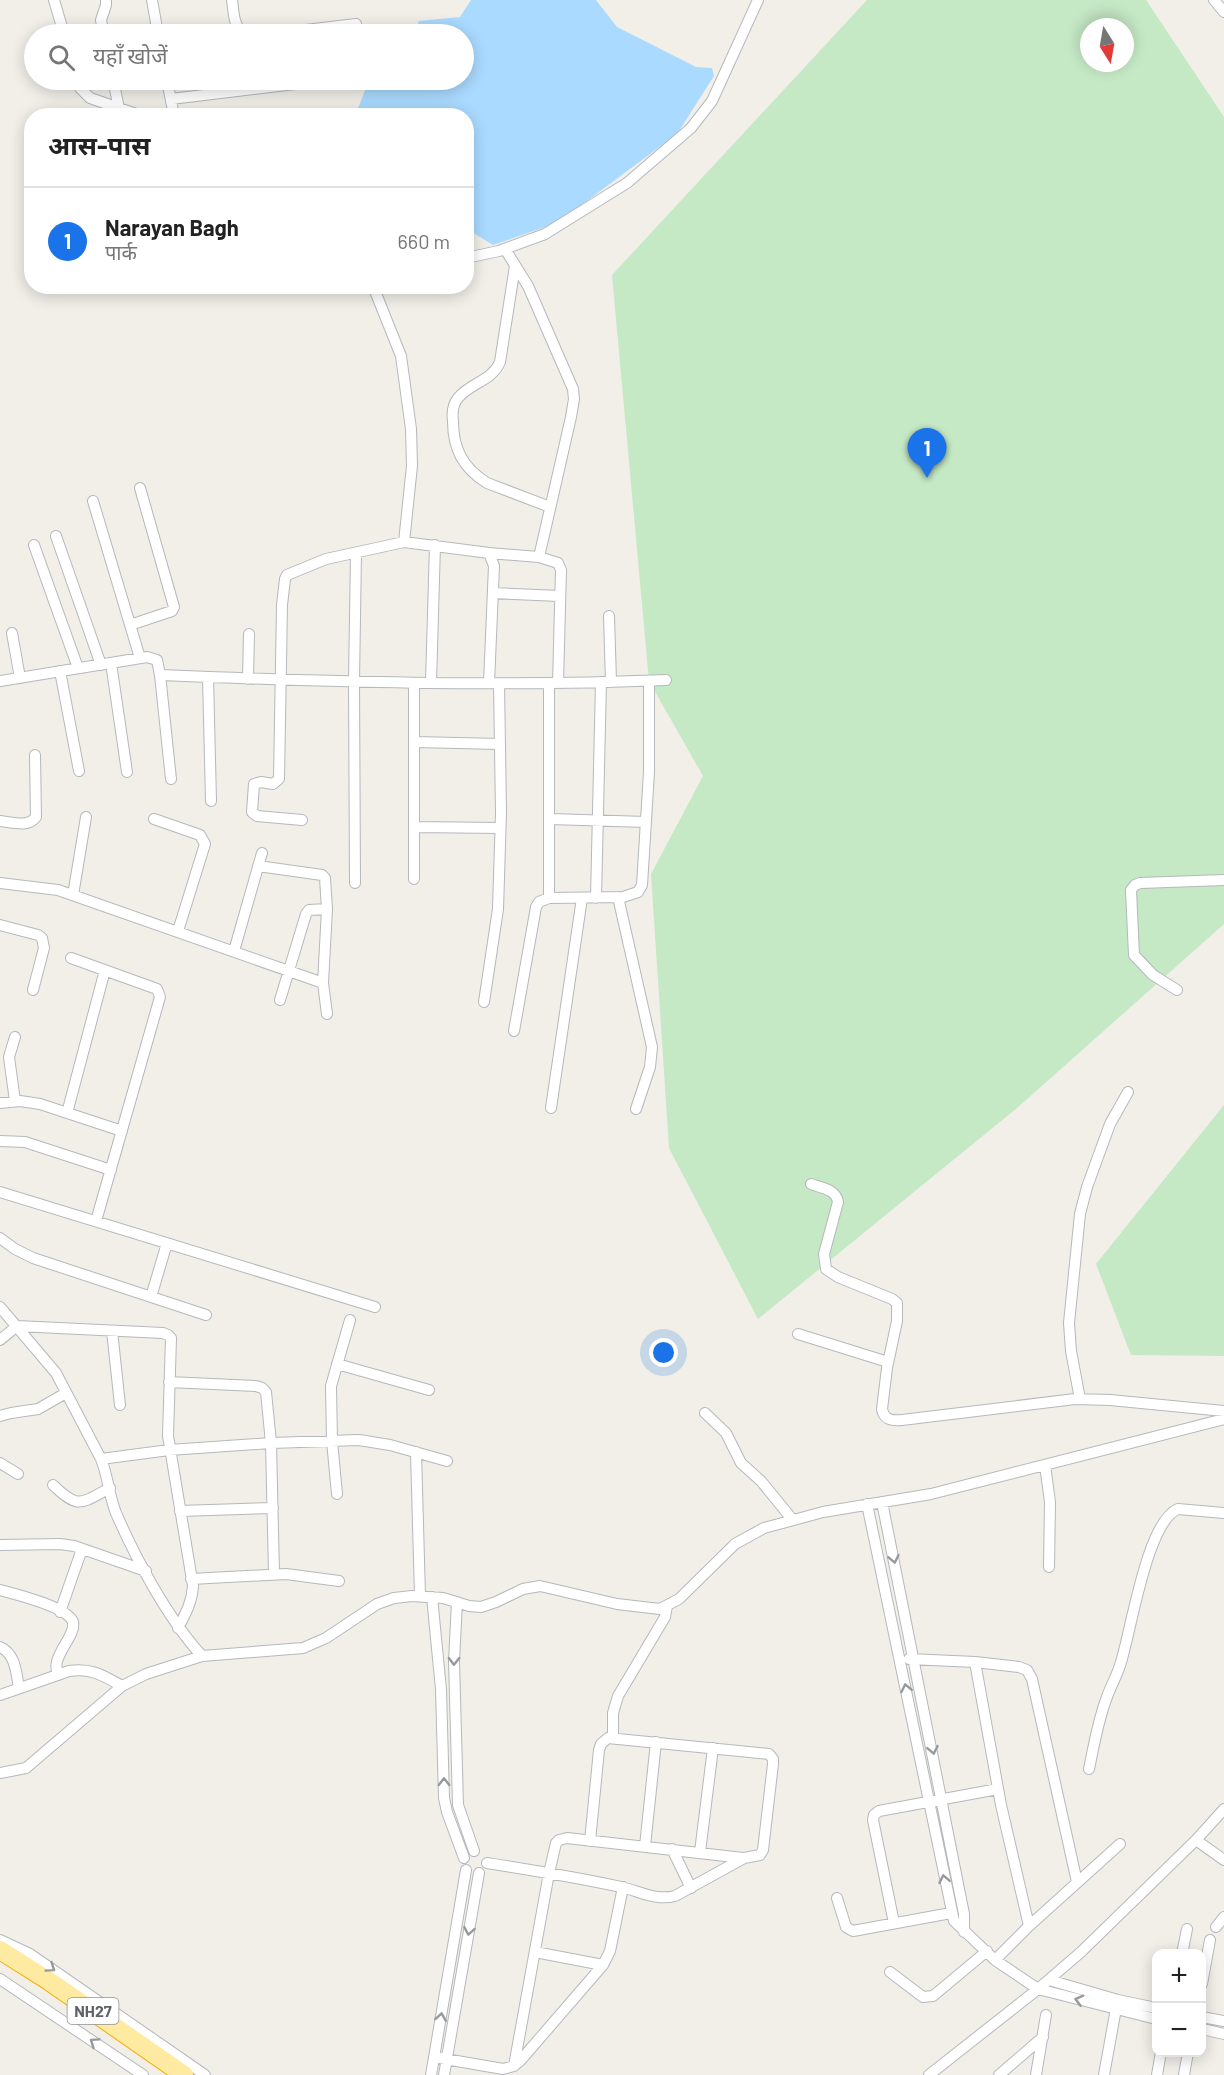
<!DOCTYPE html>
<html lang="hi">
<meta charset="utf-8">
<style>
:root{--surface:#fff;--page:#f6f6f6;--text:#222;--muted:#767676;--line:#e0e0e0;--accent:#1a73e8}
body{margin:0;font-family:Barlow,"Noto Sans Devanagari",sans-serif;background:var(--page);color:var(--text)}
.controls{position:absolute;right:18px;bottom:18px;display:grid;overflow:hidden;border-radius:12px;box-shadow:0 3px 15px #0003}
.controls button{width:54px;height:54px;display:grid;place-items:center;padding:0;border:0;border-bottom:2px solid var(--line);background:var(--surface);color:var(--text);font:30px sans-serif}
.compass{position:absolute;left:1080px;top:18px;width:54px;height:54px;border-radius:50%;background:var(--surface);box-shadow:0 3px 15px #0003;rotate:169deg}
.you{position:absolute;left:664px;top:1353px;width:21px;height:21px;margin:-15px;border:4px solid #fff;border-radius:50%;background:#1a73e8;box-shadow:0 0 0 9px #1a73e833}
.badge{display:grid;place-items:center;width:39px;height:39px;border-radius:50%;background:var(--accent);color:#fff;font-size:20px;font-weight:700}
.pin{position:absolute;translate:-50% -50px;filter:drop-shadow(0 2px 3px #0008)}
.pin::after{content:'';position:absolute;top:32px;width:21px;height:18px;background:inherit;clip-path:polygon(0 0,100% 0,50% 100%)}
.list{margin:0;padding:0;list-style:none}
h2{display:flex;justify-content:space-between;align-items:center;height:78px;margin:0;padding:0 24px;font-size:26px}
h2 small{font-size:20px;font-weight:400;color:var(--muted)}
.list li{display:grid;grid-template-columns:39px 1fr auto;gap:18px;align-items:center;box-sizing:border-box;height:108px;padding:0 24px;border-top:2px solid var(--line)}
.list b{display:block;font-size:22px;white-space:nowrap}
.list p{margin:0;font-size:20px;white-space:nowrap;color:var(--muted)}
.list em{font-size:20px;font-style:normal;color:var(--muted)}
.icon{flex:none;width:33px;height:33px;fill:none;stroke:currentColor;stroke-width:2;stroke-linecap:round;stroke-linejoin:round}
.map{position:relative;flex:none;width:1224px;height:2075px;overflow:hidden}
.search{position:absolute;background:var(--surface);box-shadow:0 3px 15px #0003;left:24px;top:24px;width:450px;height:66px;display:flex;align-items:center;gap:15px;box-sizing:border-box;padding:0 21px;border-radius:33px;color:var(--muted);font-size:22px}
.panel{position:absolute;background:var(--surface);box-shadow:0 3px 15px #0003;left:24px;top:108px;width:450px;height:186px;border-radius:24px}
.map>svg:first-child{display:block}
.green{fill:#c5e8c5;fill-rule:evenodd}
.water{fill:#aadaff}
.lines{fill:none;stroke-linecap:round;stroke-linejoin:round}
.minor-casing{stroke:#b5b8bc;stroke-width:12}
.trunk-casing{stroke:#f9ab00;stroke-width:20}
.minor{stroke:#fff;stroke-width:10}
.trunk{stroke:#feeaa1;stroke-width:18}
.oneway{stroke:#979a9d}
.labels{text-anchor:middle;stroke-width:4.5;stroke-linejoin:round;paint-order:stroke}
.shield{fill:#fff;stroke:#8f9295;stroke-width:1.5}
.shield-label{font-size:16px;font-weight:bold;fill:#5f6368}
</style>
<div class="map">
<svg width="1224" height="2075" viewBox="0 0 1224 2075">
<rect width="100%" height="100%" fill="#f1efe8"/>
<path class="green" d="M867,0h279l78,117v807l-207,184 -259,211 -89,-171 -18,-274 52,-98 -54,-95 -37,-406zM1089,27h36v36h-36z
M1224,1105v251l-93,-1 -35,-91z"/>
<path class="water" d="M471,0h125l21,27 79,40 16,1 2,8 -37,58 -120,89 -64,22 -26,-16 -1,-113h-111l14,-36h95v-46h-50l5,-13 41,-4z"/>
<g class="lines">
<g class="minor-casing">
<path id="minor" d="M54,0l10,34
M152,0l6,34
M232,0c2,13 1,26 12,34
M1214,0l10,12
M104,34l-3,-14 5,-15v-5
M272,34l84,-10
M78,80l2,8 10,10 52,18
M113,80l6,28
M167,80l7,36
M171,99l157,-19
M505,249l23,37 45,103 1,10 -3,18 -32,140
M466,258l33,-7 46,-17 82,-51 64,-55 21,-27 46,-101
M515,266l-15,96c-8,19 -30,21 -42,36 -5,6 -6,15 -5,23 0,28 10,47 34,62l63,24
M373,286l28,70 10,73 1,37 -8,76
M93,501l47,157
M56,536l45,129
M34,545l44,123
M489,553l50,4 19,6 3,7 -3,113
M493,593l67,3
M609,616l2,66
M130,625l42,-14 2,-4 -34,-119
M12,633l8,45
M111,663l16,109
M60,671l19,100
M160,675l11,104
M208,677l3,124
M248,679l1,-45
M0,681l147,-24 10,3 3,15c169,7 338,12 506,5
M431,683l4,-138
M549,683v215
M415,742l85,2
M154,819l46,16 5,9 -27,87
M550,819l96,3
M302,820l-45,-4 -5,-4 2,-28 7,-2 12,2 6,-5 3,-174 3,-26 2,-4 39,-16 78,-17 85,11 5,13 -5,117
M0,821c12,1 28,7 36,-4l-1,-62
M414,827l86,1
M258,866l64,9 3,3 2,31 -4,74 4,31
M414,879v-196
M0,883l58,7 265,93
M355,883l-1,-202 2,-128
M73,895l13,-78
M618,897l34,150 -2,20 -14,42
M596,898l5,-216
M0,925l38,10 4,3 2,10 -11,42
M234,951l28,-98
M71,958l86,31 3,8 -64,224
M1177,990l-24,-15 -19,-20 -3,-65 4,-5 5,-2 84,-3
M280,1000l26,-86 3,-4 18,-1
M484,1002l14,-93 3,-96 -2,-130
M514,1031l22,-124 3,-5 10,-4 74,-1 15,-5 4,-7 7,-113v-91
M15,1101l-6,-44 6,-20
M0,1103l20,-2 20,3 82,27
M551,1108l31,-210
M67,1113l38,-143
M0,1141l25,1 86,28
M811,1184c10,4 25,5 27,18l-14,52 2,15 12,8 54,22 5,4v18l-10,47 -5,41c2,11 10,12 20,11l173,-21 35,1 114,11
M0,1192l375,115
M0,1238l15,11 18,9 173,57
M151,1297l16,-54
M0,1307l56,66 45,86c7,17 8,37 15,54 20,46 52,106 86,143
M112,1331l8,74
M798,1334l90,28
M0,1340l17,-14 146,7 5,2 3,3 -3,98 25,150c-1,16 -7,27 -15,42
M337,1364l92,26
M169,1382l87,4 6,2 4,4 5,51 3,131
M1080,1399l-9,-48 -2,-28 11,-109 7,-27 23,-63 18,-32
M705,1413l21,20 15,30 20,18 31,38
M0,1416l11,-3 27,-4 28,-16
M416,1452l4,144
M101,1459l68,-9 102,-7 88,-3 31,5 57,16
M0,1463l18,11
M1045,1465l5,37 -1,65
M53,1485c26,25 28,18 57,3
M337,1494l-5,-53 -1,-55 19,-66
M882,1502l82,412v18
M867,1504l87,417 41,39 43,29 118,30
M180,1511l93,-3
M0,1545l60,-1 14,2 72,25
M191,1579l95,-5 53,7
M0,1590c15,4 68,17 73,32 2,8 -6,19 -10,26 -5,10 -9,16 -5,27
M432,1597l9,92 3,109 3,14 17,46
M457,1602l-3,59 4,144 16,46
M60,1612l22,-63
M0,1647c16,7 16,26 19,41
M909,1659l66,3 44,5 8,3 5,9 45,203
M975,1662l26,143 28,121
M0,1695l69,-24c23,-3 33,4 53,15
M613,1738v-25l5,-17 47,-79 2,-11
M1089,1769c5,-24 9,-49 18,-72 4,-12 11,-23 14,-35 10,-31 26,-141 57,-153l46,4
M0,1773l26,-5 96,-82 24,-12 56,-18 101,-8 23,-10 51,-34 17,-6 18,-2 31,2 26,8 12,1 15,-5 27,-13 17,-3 77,18 43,5 19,-10 56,-55 29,-16 59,-16 108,-18 293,-75
M1196,1840l28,20
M645,1846l11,-104
M672,1849l19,39
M700,1852l13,-104
M487,1863c44,7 89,14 134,24 18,4 35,14 54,9l69,-38 16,-3 3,-5 10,-86v-5l-4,-5 -161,-16 -7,6 -2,6 -9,91
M837,1898l9,29 7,4 98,-18
M894,1923l-21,-103 1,-5 5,-4 119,-22
M1216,1927l8,-10
M0,1940l30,14 175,121
M535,1952l68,13
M1182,1954l5,-25
M995,1960l34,-34 91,-82
M890,1972l33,25 10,-1 54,-45
M0,1979l143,96
M1049,1980l69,20 38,8
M1202,1984l8,-44
M1202,2017l22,4
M1202,2029l22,5
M434,2057l69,12 11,-3 6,-5 83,-96 7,-14 13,-64
M514,2066l35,-193 7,-30 3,-3 8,-2 176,20
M431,2075l35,-205
M444,2075l35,-202
M929,2075l109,-86 43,-37 115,-112 28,-31
M999,2075l44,-38
M1036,2075l10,-60
M1104,2075l13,-72
M1157,2075l4,-23
M1184,2075l4,-23"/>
</g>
<g class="trunk-casing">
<path id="trunk" d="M0,1950l49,31 135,94"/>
</g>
<use href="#minor" class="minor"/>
<use href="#trunk" class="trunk"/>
</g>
<defs><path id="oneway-chevron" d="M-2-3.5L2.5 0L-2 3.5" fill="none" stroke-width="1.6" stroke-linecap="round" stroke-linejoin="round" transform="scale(1.5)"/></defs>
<g class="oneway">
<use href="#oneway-chevron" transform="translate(894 1559) rotate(78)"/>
<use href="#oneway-chevron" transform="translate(454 1661) rotate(91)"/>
<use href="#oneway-chevron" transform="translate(906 1688) rotate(-102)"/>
<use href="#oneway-chevron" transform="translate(933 1750) rotate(79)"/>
<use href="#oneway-chevron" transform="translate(444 1782) rotate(-91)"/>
<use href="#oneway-chevron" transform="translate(944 1879) rotate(-101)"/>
<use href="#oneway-chevron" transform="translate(469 1931) rotate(100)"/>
<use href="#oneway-chevron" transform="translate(51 1968) rotate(35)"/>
<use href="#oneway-chevron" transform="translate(1079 2000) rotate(-166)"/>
<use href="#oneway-chevron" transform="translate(441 2017) rotate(-81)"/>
<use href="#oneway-chevron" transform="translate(94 2042) rotate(-146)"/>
</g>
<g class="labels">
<rect class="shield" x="67.5" y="1998" width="51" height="26" rx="4.5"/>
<g class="shield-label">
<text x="93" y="2017">NH27</text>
</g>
</g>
</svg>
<div class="controls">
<button>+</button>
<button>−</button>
</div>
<svg class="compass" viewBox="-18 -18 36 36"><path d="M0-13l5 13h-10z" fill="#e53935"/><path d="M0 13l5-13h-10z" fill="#767676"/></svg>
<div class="you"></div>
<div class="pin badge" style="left:927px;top:478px">1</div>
<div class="search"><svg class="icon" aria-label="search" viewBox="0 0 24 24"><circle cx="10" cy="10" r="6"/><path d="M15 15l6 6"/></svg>यहाँ खोजें</div>
<section class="panel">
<h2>आस-पास<small></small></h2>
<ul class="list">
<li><span class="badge">1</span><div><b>Narayan Bagh</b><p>पार्क</p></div><em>660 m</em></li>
</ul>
</section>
</div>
